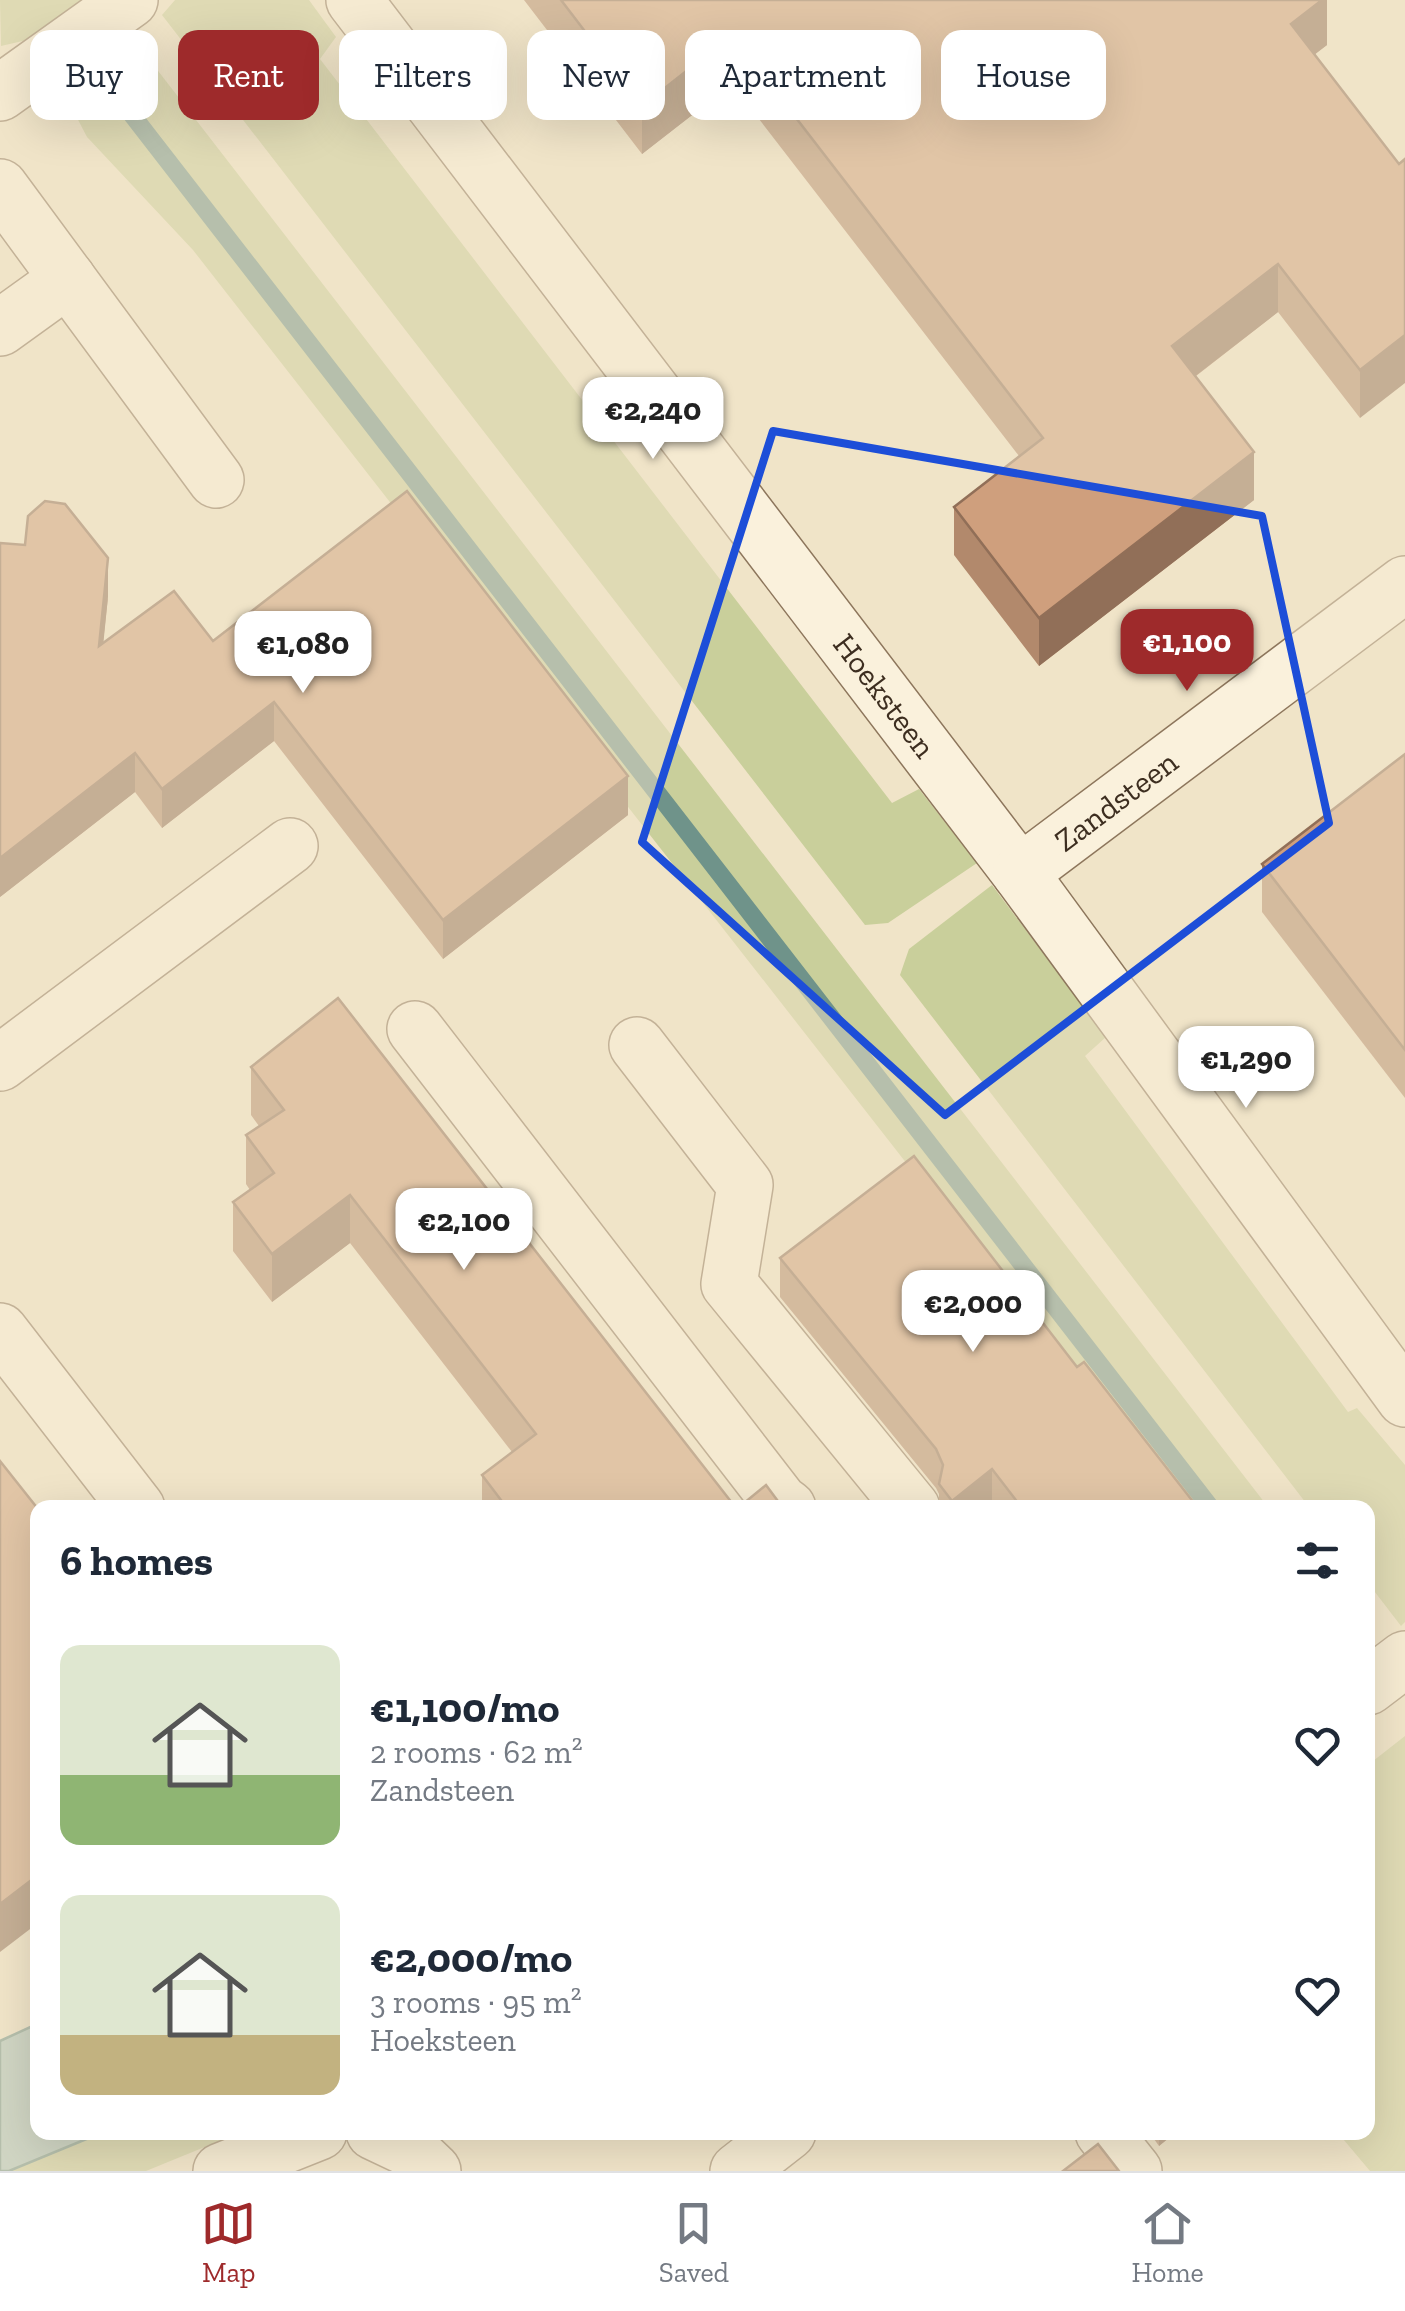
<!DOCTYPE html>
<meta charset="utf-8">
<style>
:root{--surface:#fff;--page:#f2f2f3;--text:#1f2937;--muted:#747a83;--line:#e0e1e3;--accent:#9e2a2b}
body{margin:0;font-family:"Zilla Slab",serif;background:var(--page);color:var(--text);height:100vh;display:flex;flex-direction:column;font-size:38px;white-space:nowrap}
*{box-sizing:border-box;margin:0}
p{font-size:32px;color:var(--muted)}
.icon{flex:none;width:55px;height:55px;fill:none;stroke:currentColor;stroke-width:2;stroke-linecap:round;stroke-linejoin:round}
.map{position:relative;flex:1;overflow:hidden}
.details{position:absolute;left:30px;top:1500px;width:1345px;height:640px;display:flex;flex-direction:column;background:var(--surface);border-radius:20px;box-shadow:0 10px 40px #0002}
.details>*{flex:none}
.banner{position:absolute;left:30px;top:30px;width:1345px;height:90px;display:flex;gap:20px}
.price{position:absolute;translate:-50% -85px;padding:0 22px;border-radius:20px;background:#fff;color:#222;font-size:32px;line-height:65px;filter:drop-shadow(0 2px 5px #0008)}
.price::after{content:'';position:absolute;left:50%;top:60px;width:30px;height:22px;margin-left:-15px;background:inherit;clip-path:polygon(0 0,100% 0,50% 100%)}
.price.on{background:var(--accent);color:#fff}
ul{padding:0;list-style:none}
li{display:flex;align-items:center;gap:30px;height:250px;padding:0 30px}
li span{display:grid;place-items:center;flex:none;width:280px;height:200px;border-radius:20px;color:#555}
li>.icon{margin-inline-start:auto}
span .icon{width:120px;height:120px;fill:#fffc;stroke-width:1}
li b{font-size:42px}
h2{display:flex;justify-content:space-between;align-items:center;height:120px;padding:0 30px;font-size:42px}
.pill{padding:0 35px;border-radius:20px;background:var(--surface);box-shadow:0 10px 40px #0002;font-size:35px;line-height:90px}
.pill.on{background:var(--accent);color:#fff}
.tab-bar{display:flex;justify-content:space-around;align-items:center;height:140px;border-top:2px solid var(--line);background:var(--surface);font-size:28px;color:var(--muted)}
.tab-bar a{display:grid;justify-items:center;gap:5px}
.tab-bar .on{color:var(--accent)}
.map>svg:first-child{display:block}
.green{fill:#c9cf9b}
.water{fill:#a9c4bc;stroke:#6f938a;stroke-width:2.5}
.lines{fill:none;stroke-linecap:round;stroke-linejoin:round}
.stream{stroke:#6f938a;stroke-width:18}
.minor-casing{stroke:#8d765c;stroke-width:58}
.minor{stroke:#faf1dc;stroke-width:55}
.wall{fill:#b2896c}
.shaded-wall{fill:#916f58}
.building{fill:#cf9f7d;stroke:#916f58;stroke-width:2.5}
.marked{fill:none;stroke:#1d4ed8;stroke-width:8;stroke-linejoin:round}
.labels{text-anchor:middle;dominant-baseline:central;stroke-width:9;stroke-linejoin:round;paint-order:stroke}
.street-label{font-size:32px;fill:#3d2e20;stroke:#f7eed8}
</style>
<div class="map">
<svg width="1405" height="2171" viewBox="0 0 1405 2171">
<rect width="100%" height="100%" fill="#f0e4c8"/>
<!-- green -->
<g class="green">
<path d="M 0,0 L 89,0 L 40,37 L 1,46 Z"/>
<path d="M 175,0 L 309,0 L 336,37 L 320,59 L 892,803 L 919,789 L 977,863 L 888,923 L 865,925 L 162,15 Z"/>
<path d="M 128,32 L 1268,1507 L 1175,1507 L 193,250 L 87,137 L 75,114 L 82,82 L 93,61 Z"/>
<path d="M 992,885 L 1106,1037 L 1085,1056 L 1348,1412 L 1357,1408 L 1405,1465 L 1405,1622 L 1401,1626 L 1368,1583 L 1368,1508 L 1309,1507 L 900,975 L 909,949 Z"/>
<path d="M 1405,1736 L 1405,2171 L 1370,2171 L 1338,2133 L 1368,2132 L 1368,1765 Z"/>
<path d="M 101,2133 L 239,2133 L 146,2171 L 9,2171 Z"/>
</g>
<!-- water -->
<path class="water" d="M 37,2024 L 38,2132 L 101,2133 L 9,2171 L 0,2171 L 0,2041 Z"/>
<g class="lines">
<!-- stream -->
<path class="stream" d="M 126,107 L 1211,1508"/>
<!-- minor casing -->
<g class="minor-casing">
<g id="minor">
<path id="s1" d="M 354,0 L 1020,873 L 1405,1399"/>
<path d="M 0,93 L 130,0"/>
<path d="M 0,187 L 216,480"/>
<path d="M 0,328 L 68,279"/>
<path id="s2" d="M 1020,873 L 1405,584"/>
<path d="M 415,1029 L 780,1502 L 788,1508"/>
<path d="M 637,1045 L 745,1185 L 729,1284 L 912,1508"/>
<path d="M 0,1063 L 290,846"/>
<path d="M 0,1331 L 137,1508"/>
<path d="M 1368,1687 L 1405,1659"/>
<path d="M 374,2132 L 410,2149 L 433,2171"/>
<path d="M 1103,2132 L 1134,2171"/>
<path d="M 221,2171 L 319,2132"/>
<path d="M 738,2171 L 788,2132"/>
</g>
</g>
<!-- minor -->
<use href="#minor" class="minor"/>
</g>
<!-- wall -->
<g class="wall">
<path d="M 524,0 L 1327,0 L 1327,45 L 1314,54 L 1399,164 L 1360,418 L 1278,312 L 1196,376 L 1254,500 L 1039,666 L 954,555 L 954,507 L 1019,456 L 732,84 L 642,154 Z"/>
<path d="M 108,597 L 103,643 L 213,641 L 628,815 L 443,959 L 274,741 L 162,828 L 135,792 L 0,897 Z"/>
<path d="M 1405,754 L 1405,1098 L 1262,912 L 1262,864 Z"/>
<path d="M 251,1067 L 736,1508 L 482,1508 L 482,1475 L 512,1452 L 350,1243 L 272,1302 L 233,1251 L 233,1202 L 250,1190 L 246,1184 L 246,1135 L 259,1126 L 251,1115 Z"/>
<path d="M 780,1258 L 1077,1367 L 1198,1508 L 939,1508 L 939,1494 L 936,1488 L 780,1297 Z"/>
<path d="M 1149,2132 L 1176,2132 L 1159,2146 Z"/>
</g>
<!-- shaded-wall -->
<g class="shaded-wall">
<path d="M 1322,0 L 1327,0 L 1327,45 L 1291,73 L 1291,24 Z"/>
<path d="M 732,35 L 732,84 L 642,154 L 642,106 Z"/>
<path d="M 1278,264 L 1278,312 L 1172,394 L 1172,346 Z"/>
<path d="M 1405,335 L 1405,383 L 1360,418 L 1360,370 Z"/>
<path d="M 1254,452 L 1254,500 L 1039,666 L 1039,618 Z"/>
<path d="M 108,558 L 108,597 L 99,686 L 99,646 Z"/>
<path d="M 274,702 L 274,741 L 162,828 L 162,789 Z"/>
<path d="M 135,753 L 135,792 L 0,897 L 0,858 Z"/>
<path d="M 628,776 L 628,815 L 443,959 L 443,920 Z"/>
<path d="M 350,1195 L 350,1243 L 272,1302 L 272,1254 Z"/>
<path d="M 992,1469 L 992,1508 L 952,1508 L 952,1501 Z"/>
<path d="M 38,1875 L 38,1923 L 0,1952 L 0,1904 Z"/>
<path d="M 1159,2132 L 1176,2132 L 1159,2146 Z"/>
</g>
<!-- building -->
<g class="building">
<path d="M 561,0 L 1322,0 L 1291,24 L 1399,164 L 1405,159 L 1405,335 L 1360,370 L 1278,264 L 1172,346 L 1254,452 L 1039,618 L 954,507 L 1043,438 L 732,35 L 642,106 Z"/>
<path d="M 407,491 L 628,776 L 443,920 L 274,702 L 162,789 L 135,753 L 0,858 L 0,543 L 25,545 L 28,516 L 45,501 L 65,504 L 108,558 L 99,646 L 174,591 L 213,641 Z"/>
<path d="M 1405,754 L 1405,1050 L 1262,864 Z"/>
<path d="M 338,998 L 736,1508 L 507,1508 L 482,1475 L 536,1434 L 350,1195 L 272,1254 L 233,1202 L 274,1173 L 246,1135 L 284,1110 L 251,1067 Z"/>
<path d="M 914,1156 L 1077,1367 L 1084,1362 L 1198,1508 L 1022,1508 L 992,1469 L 952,1501 L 939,1484 L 943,1465 L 936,1449 L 780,1258 Z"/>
<path d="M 0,1461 L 38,1509 L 38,1875 L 0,1904 Z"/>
<path d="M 766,1485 L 783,1508 L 738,1508 Z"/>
<path d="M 1098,2144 L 1119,2171 L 1063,2171 Z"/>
</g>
<!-- marked area -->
<path d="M0 0H1405V2171H0ZM 773,431 L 1262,516 L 1329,823 L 945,1115 L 642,842 Z" fill="#f0e4c8" fill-opacity=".55" fill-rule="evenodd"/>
<path class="marked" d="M 773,431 L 1262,516 L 1329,823 L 945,1115 L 642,842 Z"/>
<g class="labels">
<!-- street labels -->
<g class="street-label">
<text stroke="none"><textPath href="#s1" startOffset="875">Hoeksteen</textPath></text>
<text stroke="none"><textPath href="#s2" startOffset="120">Zandsteen</textPath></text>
</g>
</g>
</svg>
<b class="price" style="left:653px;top:462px">€2,240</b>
<b class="price on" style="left:1187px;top:694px">€1,100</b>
<b class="price" style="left:303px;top:696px">€1,080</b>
<b class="price" style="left:1246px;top:1111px">€1,290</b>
<b class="price" style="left:464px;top:1273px">€2,100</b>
<b class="price" style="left:973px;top:1355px">€2,000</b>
<div class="banner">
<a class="pill">Buy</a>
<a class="pill on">Rent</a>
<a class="pill">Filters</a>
<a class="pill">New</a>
<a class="pill">Apartment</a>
<a class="pill">House</a>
</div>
<section class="details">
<h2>6 homes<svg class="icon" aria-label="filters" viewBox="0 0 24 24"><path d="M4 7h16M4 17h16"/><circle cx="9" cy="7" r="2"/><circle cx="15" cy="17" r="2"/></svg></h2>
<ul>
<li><span style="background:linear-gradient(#dfe7d0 65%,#8fb573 0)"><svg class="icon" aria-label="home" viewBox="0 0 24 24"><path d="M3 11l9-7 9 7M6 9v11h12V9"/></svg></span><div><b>€1,100/mo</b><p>2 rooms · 62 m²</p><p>Zandsteen</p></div><svg class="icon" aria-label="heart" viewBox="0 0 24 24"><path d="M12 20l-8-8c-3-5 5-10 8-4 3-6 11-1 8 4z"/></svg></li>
<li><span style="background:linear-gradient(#dfe7d0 70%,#c2b280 0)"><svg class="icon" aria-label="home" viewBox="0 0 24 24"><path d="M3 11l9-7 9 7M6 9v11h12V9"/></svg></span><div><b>€2,000/mo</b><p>3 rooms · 95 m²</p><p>Hoeksteen</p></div><svg class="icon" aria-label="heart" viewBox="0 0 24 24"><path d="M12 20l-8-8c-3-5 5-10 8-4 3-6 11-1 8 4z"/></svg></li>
</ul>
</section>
</div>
<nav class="tab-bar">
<a class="on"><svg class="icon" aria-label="map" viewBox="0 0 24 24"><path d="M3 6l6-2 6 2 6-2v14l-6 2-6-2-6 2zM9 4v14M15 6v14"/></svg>Map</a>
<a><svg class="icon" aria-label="saved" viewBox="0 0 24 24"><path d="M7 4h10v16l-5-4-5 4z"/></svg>Saved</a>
<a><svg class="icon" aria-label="home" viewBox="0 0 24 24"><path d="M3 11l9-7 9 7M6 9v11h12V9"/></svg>Home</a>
</nav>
